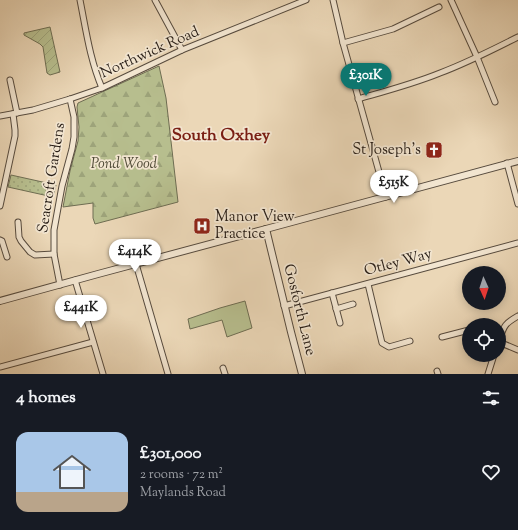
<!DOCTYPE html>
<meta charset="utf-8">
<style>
:root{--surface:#171b24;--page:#242831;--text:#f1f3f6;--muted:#9ea1a6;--line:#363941;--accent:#0f766e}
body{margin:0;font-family:"Sorts Mill Goudy",serif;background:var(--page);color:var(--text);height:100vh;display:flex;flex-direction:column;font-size:15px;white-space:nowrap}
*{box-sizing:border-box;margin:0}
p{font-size:13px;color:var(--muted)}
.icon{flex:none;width:22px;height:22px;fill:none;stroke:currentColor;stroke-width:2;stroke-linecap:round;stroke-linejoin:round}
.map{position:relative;height:374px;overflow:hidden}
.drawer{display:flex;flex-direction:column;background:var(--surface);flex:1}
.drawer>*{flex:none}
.needle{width:26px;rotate:177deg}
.tools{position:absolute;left:462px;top:266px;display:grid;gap:8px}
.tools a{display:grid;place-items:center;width:44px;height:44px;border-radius:50%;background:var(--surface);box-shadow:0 2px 10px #0003;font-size:20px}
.price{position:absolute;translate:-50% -34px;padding:0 9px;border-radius:14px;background:#fff;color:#222;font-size:13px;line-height:26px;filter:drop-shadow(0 1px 2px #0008)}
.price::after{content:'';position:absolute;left:50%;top:24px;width:12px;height:9px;margin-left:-6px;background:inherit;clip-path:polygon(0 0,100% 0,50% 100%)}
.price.selected{background:var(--accent);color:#fff}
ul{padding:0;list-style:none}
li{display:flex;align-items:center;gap:12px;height:100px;padding:0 16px}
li+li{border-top:1px solid var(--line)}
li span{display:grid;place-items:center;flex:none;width:112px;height:80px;border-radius:12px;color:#555}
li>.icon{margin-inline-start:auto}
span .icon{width:48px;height:48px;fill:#fffc;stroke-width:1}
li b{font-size:17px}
h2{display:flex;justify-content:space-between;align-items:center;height:48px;padding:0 16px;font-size:17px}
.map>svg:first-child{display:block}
.grass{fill:url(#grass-dots);stroke:#6e6d52}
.forest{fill:url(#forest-firs);stroke:#6e6d52}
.park{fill:#b7be8e;stroke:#6e6d52}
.garden{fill:url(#garden-furrows);stroke:#6e6d52}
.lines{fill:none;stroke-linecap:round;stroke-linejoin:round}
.minor-casing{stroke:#574b3e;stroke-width:7}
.tertiary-casing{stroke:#574b3e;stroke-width:8}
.minor{stroke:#f2e5d0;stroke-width:5}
.tertiary{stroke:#f2e5d0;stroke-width:6}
.labels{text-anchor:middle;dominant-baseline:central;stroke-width:3.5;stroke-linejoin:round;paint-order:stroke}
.street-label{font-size:15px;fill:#261c15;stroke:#f2e5d0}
.poi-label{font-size:15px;fill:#261c15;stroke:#f2e5d0;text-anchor:end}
.park-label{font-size:15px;font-style:italic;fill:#524d39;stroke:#f2e5d0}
.quarter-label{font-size:17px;font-weight:bold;fill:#7a1f14;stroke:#f2e5d0}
</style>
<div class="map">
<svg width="518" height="374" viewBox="0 0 518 374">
<defs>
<pattern id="grass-dots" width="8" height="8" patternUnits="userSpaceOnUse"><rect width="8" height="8" fill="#b7be8e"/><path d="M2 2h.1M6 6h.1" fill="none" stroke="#9da37a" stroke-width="1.8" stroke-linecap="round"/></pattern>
<pattern id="forest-firs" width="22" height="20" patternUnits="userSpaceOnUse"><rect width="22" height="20" fill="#b7be8e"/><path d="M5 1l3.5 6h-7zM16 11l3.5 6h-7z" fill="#9da37a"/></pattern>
<pattern id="garden-furrows" width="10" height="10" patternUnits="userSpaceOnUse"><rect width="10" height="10" fill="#b7be8e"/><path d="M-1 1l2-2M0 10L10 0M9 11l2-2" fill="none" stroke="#9da37a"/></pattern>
</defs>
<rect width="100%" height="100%" fill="#ebd7b7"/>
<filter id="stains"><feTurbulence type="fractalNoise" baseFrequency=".005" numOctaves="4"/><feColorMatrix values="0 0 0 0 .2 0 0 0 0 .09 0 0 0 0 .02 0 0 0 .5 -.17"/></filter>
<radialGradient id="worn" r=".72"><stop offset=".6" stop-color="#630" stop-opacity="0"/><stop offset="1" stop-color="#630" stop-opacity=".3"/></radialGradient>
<!-- grass -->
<path class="grass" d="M 11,175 L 56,185 L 53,197 L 8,187 Z"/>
<!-- forest -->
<path class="forest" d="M 159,66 L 166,98 L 178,202 L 95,224 L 93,218 L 93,203 L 63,207 L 70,171 L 78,141 L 79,127 L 77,107 L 78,103 Z"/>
<!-- park -->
<path class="park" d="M 245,301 L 252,328 L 227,337 L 222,320 L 190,329 L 188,319 L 220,308 Z"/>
<!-- garden -->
<path class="garden" d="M 50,27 L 60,72 L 50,75 L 47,73 L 43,47 L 40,44 L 24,35 L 24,33 Z"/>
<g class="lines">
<!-- minor casing -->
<g class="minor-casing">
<g id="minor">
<path d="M 80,0 C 86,30 90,60 102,88"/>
<path d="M 155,0 L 182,50"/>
<path d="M 333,0 L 343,43 L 386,197"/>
<path d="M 451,0 L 477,57 L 495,102"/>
<path d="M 343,43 L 393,29 L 439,7"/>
<path d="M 10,80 L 17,113"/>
<path d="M 358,99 C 386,91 413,84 440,73 C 467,63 492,50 518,37"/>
<path d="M 0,116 L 33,110 L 70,99 L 102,88 L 182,50 L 306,0"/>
<path d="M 507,163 L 518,204"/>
<path d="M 0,206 L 15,136 L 15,130 L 13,114"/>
<path d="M 18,222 L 19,237 L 21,241 L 30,252 L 35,255 L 54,254"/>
<path d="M 0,240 L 2,241 L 7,257"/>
<path d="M 136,264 L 168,374"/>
<path d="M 75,280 L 103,374"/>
<path d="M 368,284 L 382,343 L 389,347 L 410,341"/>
<path d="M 60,285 L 54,254 L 54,230 L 62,186 L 72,149 L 74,137 L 74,117 L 70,99"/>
<path d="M 332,293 L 340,323"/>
<path d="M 284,306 L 518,243"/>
<path d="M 336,309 L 353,304"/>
<path d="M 442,337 L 469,330"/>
<path d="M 499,341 C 504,326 504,324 518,316"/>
<path d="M 499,342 L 518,350"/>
<path d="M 0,367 L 93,342"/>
<path d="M 223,368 L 225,374"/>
<path d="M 437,371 L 438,374"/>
<path d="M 488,374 L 494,355"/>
</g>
</g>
<!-- tertiary casing -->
<g class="tertiary-casing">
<g id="tertiary">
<path d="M 266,229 L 291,332 L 302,374"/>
<path d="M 0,301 L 98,274 L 266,229 L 518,161"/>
</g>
</g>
<!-- minor -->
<use href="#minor" class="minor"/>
<!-- tertiary -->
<use href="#tertiary" class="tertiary"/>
</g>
<!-- icons -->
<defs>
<g id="church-square" transform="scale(0.9)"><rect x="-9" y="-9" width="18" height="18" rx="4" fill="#8f2418" stroke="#f2e5d0"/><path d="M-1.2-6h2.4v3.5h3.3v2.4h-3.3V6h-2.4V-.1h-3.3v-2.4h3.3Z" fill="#fff"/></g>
<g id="hospital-square" transform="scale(0.9)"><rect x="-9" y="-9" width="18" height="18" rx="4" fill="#8f2418" stroke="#f2e5d0"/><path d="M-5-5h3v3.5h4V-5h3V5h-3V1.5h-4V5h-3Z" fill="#fff"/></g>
</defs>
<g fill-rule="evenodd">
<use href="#church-square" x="434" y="150"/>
<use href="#hospital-square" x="202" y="226"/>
</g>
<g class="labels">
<!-- street labels -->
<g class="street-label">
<text transform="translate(150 53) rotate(-24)">Northwick Road</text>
<text transform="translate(52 178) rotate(-81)">Seacroft Gardens</text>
<text transform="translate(398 263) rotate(-15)">Otley Way</text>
<text transform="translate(299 310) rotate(76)">Gosforth Lane</text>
</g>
<!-- poi labels -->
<g class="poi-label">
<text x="421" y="150">St Joseph's</text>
<text x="215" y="217" text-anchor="start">Manor View<tspan x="215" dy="17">Practice</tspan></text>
</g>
<!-- park labels -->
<g class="park-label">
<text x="124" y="164">Pond Wood</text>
</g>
<!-- quarter labels -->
<g class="quarter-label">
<text x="221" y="136">South Oxhey</text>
</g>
</g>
<rect width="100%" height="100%" filter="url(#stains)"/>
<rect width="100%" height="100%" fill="url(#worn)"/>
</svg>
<div class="tools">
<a><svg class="needle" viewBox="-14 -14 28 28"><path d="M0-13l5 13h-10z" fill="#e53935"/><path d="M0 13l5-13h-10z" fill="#9ea1a6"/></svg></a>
<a><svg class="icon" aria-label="locate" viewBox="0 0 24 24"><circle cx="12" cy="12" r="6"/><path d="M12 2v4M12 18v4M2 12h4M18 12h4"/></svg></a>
</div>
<b class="price selected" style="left:366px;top:97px">£301K</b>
<b class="price" style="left:394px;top:204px">£515K</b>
<b class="price" style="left:135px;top:273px">£414K</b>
<b class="price" style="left:81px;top:329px">£441K</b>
</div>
<section class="drawer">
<h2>4 homes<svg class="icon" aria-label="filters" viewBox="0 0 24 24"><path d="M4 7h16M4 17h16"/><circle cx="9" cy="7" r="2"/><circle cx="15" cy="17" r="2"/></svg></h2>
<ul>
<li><span style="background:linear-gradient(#a9c7e8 75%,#b9a48a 0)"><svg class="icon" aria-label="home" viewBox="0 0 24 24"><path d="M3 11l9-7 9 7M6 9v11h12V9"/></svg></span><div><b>£301,000</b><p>2 rooms · 72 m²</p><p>Maylands Road</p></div><svg class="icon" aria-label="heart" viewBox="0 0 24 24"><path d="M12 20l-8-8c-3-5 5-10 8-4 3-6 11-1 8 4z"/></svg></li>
</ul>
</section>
